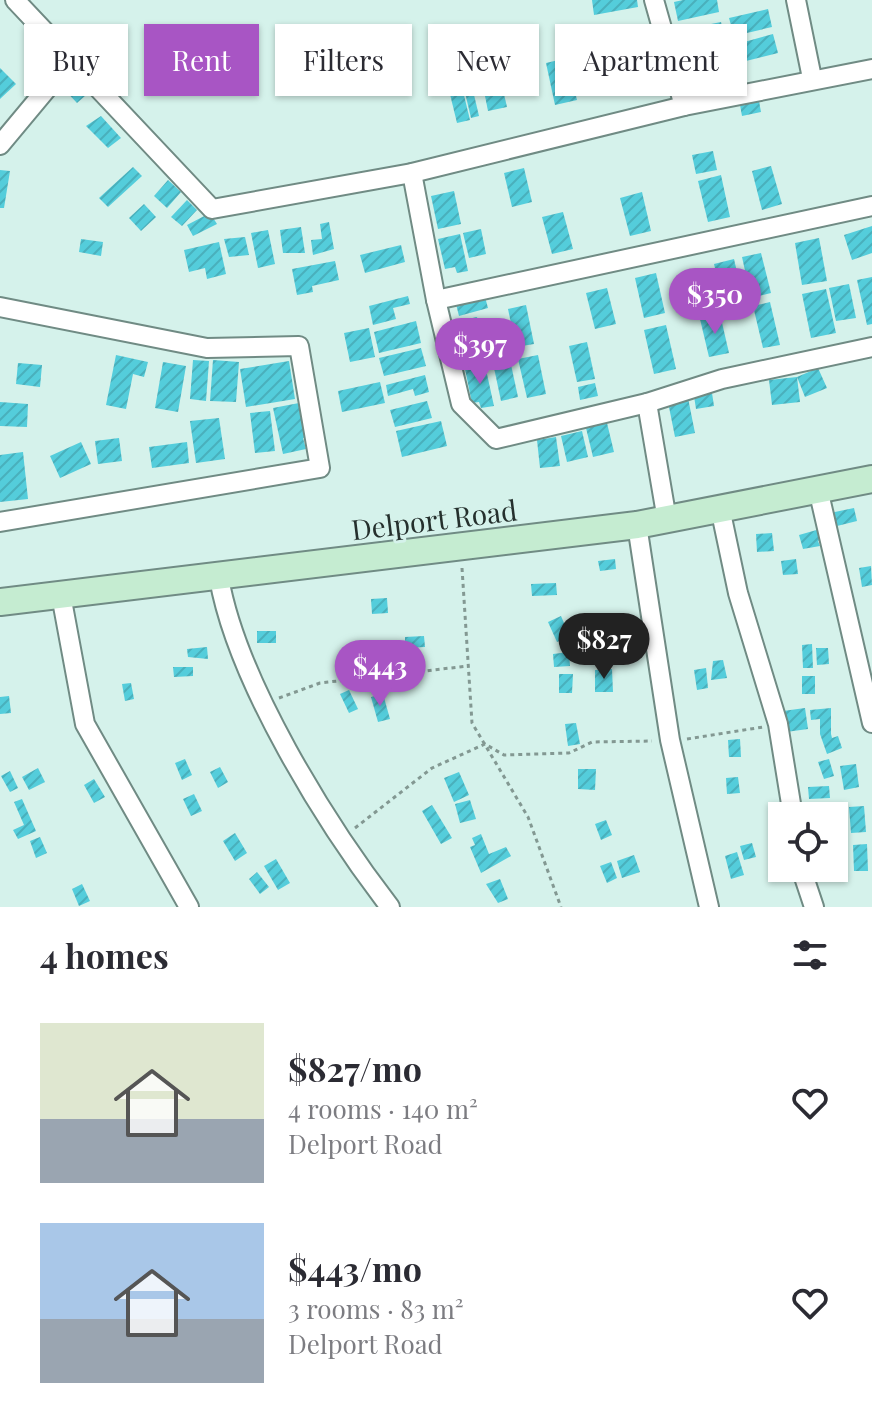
<!DOCTYPE html>
<meta charset="utf-8">
<style>
:root{--surface:#fff;--page:#f2f2f3;--text:#2b2b33;--muted:#7c7c81;--accent:#a855c4}
body{margin:0;font-family:"Playfair Display",serif;background:var(--page);color:var(--text);height:100vh;display:flex;flex-direction:column;font-size:30px;white-space:nowrap}
*{box-sizing:border-box;margin:0}
p{font-size:26px;color:var(--muted)}
.icon{flex:none;width:44px;height:44px;fill:none;stroke:currentColor;stroke-width:2;stroke-linecap:round;stroke-linejoin:round}
.map{position:relative;height:907px;overflow:hidden}
.drawer{display:flex;flex-direction:column;background:var(--surface);flex:1}
.drawer>*{flex:none}
.guide{position:absolute;left:24px;top:24px;width:824px;height:72px;display:flex;gap:16px}
.tools{position:absolute;left:768px;top:802px;display:grid;gap:16px}
.tools a{display:grid;place-items:center;width:80px;height:80px;border-radius:0px;background:var(--surface);box-shadow:0 2px 6px #0004;font-size:40px}
.price{position:absolute;translate:-50% -68px;padding:0 18px;border-radius:28px;background:var(--accent);color:#fff;font-size:26px;line-height:52px;filter:drop-shadow(0 2px 4px #0008)}
.price::after{content:'';position:absolute;left:50%;top:48px;width:24px;height:18px;margin-left:-12px;background:inherit;clip-path:polygon(0 0,100% 0,50% 100%)}
.price.current{background:#222;color:#fff}
ul{padding:0;list-style:none}
li{display:flex;align-items:center;gap:24px;height:200px;padding:0 40px}
li span{display:grid;place-items:center;flex:none;width:224px;height:160px;border-radius:0px;color:#555}
li>.icon{margin-inline-start:auto}
span .icon{width:96px;height:96px;fill:#fffc;stroke-width:1}
li b{font-size:34px}
h2{display:flex;justify-content:space-between;align-items:center;height:96px;padding:0 40px;font-size:34px}
.chip{padding:0 28px;border-radius:0px;background:var(--surface);box-shadow:0 2px 6px #0004;font-size:28px;line-height:72px}
.chip.current{background:var(--accent);color:#fff}
.map>svg:first-child{display:block}
.building{fill:url(#building-hatch)}
.lines{fill:none;stroke-linecap:round;stroke-linejoin:round}
.street-casing{stroke:#708b84;stroke-width:22}
.secondary-casing{stroke:#708b84;stroke-width:30}
.path{stroke:#839892;stroke-width:3;stroke-dasharray:4 4;stroke-linecap:butt}
.street{stroke:#fff;stroke-width:18}
.secondary{stroke:#c5ecd1;stroke-width:26}
.labels{text-anchor:middle;dominant-baseline:central;stroke-width:6;stroke-linejoin:round;paint-order:stroke}
.street-label{font-size:28px;fill:#25302d;stroke:#d5f2eb}
</style>
<div class="map">
<svg width="872" height="907" viewBox="0 0 872 907">
<defs>
<pattern id="building-hatch" width="6" height="6" patternUnits="userSpaceOnUse" patternTransform="scale(2)"><rect width="6" height="6" fill="#54cddb"/><path d="M-1 1l2-2M0 6l6-6M5 7l2-2" fill="none" stroke="#49b0bc"/></pattern>
</defs>
<rect width="100%" height="100%" fill="#d5f2eb"/>
<!-- building -->
<g class="building">
<path d="M 592,0 L 637,0 L 638,7 L 594,15 Z"/>
<path d="M 683,0 L 717,0 L 719,12 L 678,21 L 674,2 Z"/>
<path d="M 768,9 L 772,27 L 734,36 L 729,18 Z"/>
<path d="M 721,22 L 725,40 L 685,49 L 681,30 Z"/>
<path d="M 773,34 L 778,53 L 742,62 L 737,44 Z"/>
<path d="M 722,47 L 728,69 L 695,77 L 689,55 Z"/>
<path d="M 567,58 L 577,100 L 555,105 L 546,63 Z"/>
<path d="M 596,64 L 602,90 L 582,95 L 575,69 Z"/>
<path d="M 0,68 L 16,84 L 0,99 Z"/>
<path d="M 71,77 L 86,95 L 77,103 L 61,86 Z"/>
<path d="M 500,77 L 507,107 L 488,111 L 482,81 Z"/>
<path d="M 471,82 L 479,116 L 471,118 L 463,84 Z"/>
<path d="M 461,83 L 470,120 L 457,123 L 448,86 Z"/>
<path d="M 759,101 L 761,112 L 742,116 L 740,105 Z"/>
<path d="M 101,116 L 121,138 L 108,148 L 86,126 Z"/>
<path d="M 713,151 L 717,170 L 696,174 L 692,155 Z"/>
<path d="M 771,166 L 782,204 L 762,210 L 752,171 Z"/>
<path d="M 133,167 L 142,176 L 108,207 L 99,198 Z"/>
<path d="M 524,168 L 532,202 L 512,207 L 504,173 Z"/>
<path d="M 0,170 L 10,171 L 4,208 L 0,208 Z"/>
<path d="M 721,175 L 730,217 L 708,222 L 698,181 Z"/>
<path d="M 168,180 L 181,192 L 167,208 L 154,196 Z"/>
<path d="M 454,191 L 461,224 L 438,229 L 431,196 Z"/>
<path d="M 642,192 L 651,231 L 630,236 L 620,198 Z"/>
<path d="M 187,200 L 197,210 L 182,226 L 171,217 Z"/>
<path d="M 144,204 L 156,217 L 141,231 L 129,218 Z"/>
<path d="M 563,212 L 573,249 L 552,254 L 542,217 Z"/>
<path d="M 210,213 L 217,224 L 193,236 L 187,225 Z"/>
<path d="M 329,222 L 334,249 L 313,255 L 311,240 L 322,239 L 320,224 Z"/>
<path d="M 872,226 L 872,253 L 852,260 L 844,235 Z"/>
<path d="M 301,227 L 305,253 L 283,253 L 280,230 Z"/>
<path d="M 481,229 L 486,254 L 469,258 L 463,233 Z"/>
<path d="M 268,230 L 275,264 L 258,268 L 251,233 Z"/>
<path d="M 460,234 L 468,271 L 457,273 L 455,267 L 445,269 L 438,239 Z"/>
<path d="M 245,237 L 249,255 L 229,257 L 224,239 Z"/>
<path d="M 819,238 L 827,281 L 802,285 L 795,243 Z"/>
<path d="M 81,239 L 103,242 L 101,256 L 79,252 Z"/>
<path d="M 219,242 L 226,274 L 207,279 L 205,268 L 189,272 L 184,250 Z"/>
<path d="M 401,245 L 405,262 L 365,273 L 360,255 Z"/>
<path d="M 761,253 L 771,293 L 751,298 L 742,257 Z"/>
<path d="M 734,259 L 743,298 L 723,302 L 714,264 Z"/>
<path d="M 335,261 L 339,280 L 312,286 L 313,292 L 297,295 L 292,269 Z"/>
<path d="M 656,273 L 665,313 L 644,318 L 635,278 Z"/>
<path d="M 872,277 L 872,324 L 867,325 L 857,280 Z"/>
<path d="M 849,284 L 856,318 L 836,321 L 829,288 Z"/>
<path d="M 607,288 L 616,324 L 595,329 L 586,293 Z"/>
<path d="M 826,289 L 836,333 L 811,338 L 802,294 Z"/>
<path d="M 408,296 L 410,304 L 393,308 L 396,319 L 373,325 L 369,306 Z"/>
<path d="M 485,297 L 488,308 L 459,316 L 456,304 Z"/>
<path d="M 770,302 L 780,345 L 763,348 L 753,306 Z"/>
<path d="M 526,305 L 534,344 L 516,347 L 508,309 Z"/>
<path d="M 720,314 L 729,353 L 709,357 L 700,319 Z"/>
<path d="M 477,317 L 485,355 L 466,358 L 465,350 L 460,352 L 454,322 Z"/>
<path d="M 416,321 L 421,343 L 379,353 L 374,332 Z"/>
<path d="M 666,325 L 676,369 L 654,374 L 644,330 Z"/>
<path d="M 369,328 L 375,357 L 350,362 L 344,333 Z"/>
<path d="M 587,342 L 595,379 L 577,382 L 569,346 Z"/>
<path d="M 421,348 L 426,366 L 384,376 L 379,358 Z"/>
<path d="M 116,355 L 148,362 L 144,377 L 133,374 L 126,409 L 106,405 Z"/>
<path d="M 538,355 L 546,394 L 527,398 L 518,359 Z"/>
<path d="M 193,360 L 209,361 L 206,401 L 190,399 Z"/>
<path d="M 213,360 L 239,362 L 236,402 L 210,401 Z"/>
<path d="M 510,360 L 518,397 L 501,401 L 493,363 Z"/>
<path d="M 289,361 L 295,399 L 246,407 L 240,369 Z"/>
<path d="M 163,362 L 186,366 L 178,412 L 155,408 Z"/>
<path d="M 18,363 L 42,365 L 40,387 L 16,384 Z"/>
<path d="M 485,365 L 494,406 L 481,408 L 479,402 L 472,403 L 465,369 Z"/>
<path d="M 818,368 L 827,388 L 805,397 L 797,377 L 800,402 L 772,405 L 769,380 L 797,377 Z"/>
<path d="M 425,375 L 429,392 L 415,396 L 413,389 L 388,396 L 386,385 Z"/>
<path d="M 380,382 L 385,403 L 342,412 L 338,391 Z"/>
<path d="M 595,383 L 598,396 L 580,400 L 578,387 Z"/>
<path d="M 712,393 L 714,406 L 696,409 L 694,396 Z"/>
<path d="M 688,398 L 695,433 L 675,437 L 668,402 Z"/>
<path d="M 427,401 L 432,418 L 395,427 L 390,410 Z"/>
<path d="M 0,402 L 28,404 L 27,427 L 0,426 Z"/>
<path d="M 299,403 L 310,437 L 303,438 L 306,449 L 283,454 L 273,408 Z"/>
<path d="M 270,411 L 275,451 L 255,453 L 250,413 Z"/>
<path d="M 219,418 L 225,459 L 196,463 L 190,421 Z"/>
<path d="M 441,421 L 447,446 L 402,457 L 396,431 Z"/>
<path d="M 607,423 L 614,452 L 593,457 L 586,428 Z"/>
<path d="M 582,431 L 588,457 L 567,462 L 561,436 Z"/>
<path d="M 556,437 L 560,466 L 540,468 L 537,440 Z"/>
<path d="M 119,438 L 122,461 L 98,464 L 95,441 Z"/>
<path d="M 81,442 L 91,464 L 60,478 L 50,456 Z"/>
<path d="M 187,442 L 189,463 L 152,468 L 149,447 Z"/>
<path d="M 23,452 L 28,499 L 0,502 L 0,455 Z"/>
<path d="M 854,508 L 857,521 L 833,527 L 830,513 Z"/>
<path d="M 820,529 L 823,539 L 818,541 L 820,546 L 803,549 L 799,535 Z"/>
<path d="M 772,533 L 774,551 L 757,552 L 756,534 Z"/>
<path d="M 615,559 L 616,569 L 600,571 L 598,561 Z"/>
<path d="M 796,559 L 798,574 L 783,575 L 781,561 Z"/>
<path d="M 871,566 L 872,585 L 862,587 L 859,568 Z"/>
<path d="M 556,583 L 557,595 L 532,596 L 531,584 Z"/>
<path d="M 387,598 L 388,613 L 372,614 L 371,599 Z"/>
<path d="M 561,616 L 570,637 L 557,642 L 548,622 Z"/>
<path d="M 615,618 L 616,628 L 598,630 L 597,620 Z"/>
<rect x="257" y="631" width="19" height="12"/>
<path d="M 424,636 L 425,647 L 405,648 L 405,637 Z"/>
<path d="M 812,644 L 813,668 L 803,668 L 802,645 Z"/>
<path d="M 207,647 L 208,659 L 188,657 L 187,649 Z"/>
<path d="M 816,648 L 828,648 L 829,664 L 817,665 Z"/>
<path d="M 569,652 L 570,666 L 554,667 L 553,654 Z"/>
<path d="M 723,660 L 727,678 L 711,680 L 713,661 Z"/>
<path d="M 173,667 L 193,667 L 193,676 L 174,677 Z"/>
<path d="M 706,668 L 708,688 L 697,690 L 694,670 Z"/>
<path d="M 612,669 L 613,692 L 595,692 L 595,670 Z"/>
<path d="M 559,674 L 573,674 L 572,693 L 559,693 Z"/>
<rect x="802" y="676" width="13" height="18"/>
<path d="M 131,683 L 134,699 L 125,701 L 122,684 Z"/>
<path d="M 349,690 L 358,709 L 349,713 L 340,694 Z"/>
<path d="M 383,694 L 390,719 L 378,722 L 371,697 Z"/>
<path d="M 9,696 L 11,713 L 0,714 L 0,697 Z"/>
<path d="M 805,708 L 808,729 L 786,732 L 783,711 Z"/>
<path d="M 831,708 L 831,734 L 832,738 L 838,736 L 842,748 L 827,754 L 820,734 L 820,719 L 811,720 L 810,710 Z"/>
<path d="M 576,723 L 580,744 L 568,746 L 565,724 Z"/>
<path d="M 740,739 L 741,757 L 729,757 L 728,740 Z"/>
<path d="M 185,759 L 192,775 L 182,780 L 175,763 Z"/>
<path d="M 829,759 L 834,776 L 824,779 L 818,762 Z"/>
<path d="M 856,764 L 859,787 L 844,790 L 840,766 Z"/>
<path d="M 220,767 L 228,782 L 218,788 L 210,772 Z"/>
<path d="M 38,768 L 45,782 L 29,790 L 22,777 Z"/>
<path d="M 578,769 L 596,769 L 595,790 L 578,789 Z"/>
<path d="M 10,771 L 18,788 L 10,792 L 1,776 Z"/>
<path d="M 459,772 L 469,795 L 454,802 L 444,778 Z"/>
<path d="M 738,777 L 740,793 L 727,794 L 726,778 Z"/>
<path d="M 94,779 L 105,797 L 94,803 L 84,785 Z"/>
<path d="M 829,786 L 830,798 L 809,799 L 808,787 Z"/>
<path d="M 194,794 L 202,811 L 191,816 L 183,799 Z"/>
<path d="M 22,799 L 36,831 L 18,839 L 13,830 L 24,825 L 14,802 Z"/>
<path d="M 470,800 L 476,819 L 460,823 L 455,804 Z"/>
<path d="M 432,805 L 452,838 L 441,844 L 422,811 Z"/>
<path d="M 864,806 L 866,832 L 851,833 L 849,807 Z"/>
<path d="M 838,808 L 842,835 L 834,836 L 834,816 L 826,816 L 825,810 Z"/>
<path d="M 606,820 L 612,835 L 601,840 L 595,824 Z"/>
<path d="M 235,833 L 247,853 L 235,861 L 223,841 Z"/>
<path d="M 481,834 L 489,854 L 506,847 L 511,856 L 481,873 L 470,847 L 475,845 L 472,838 Z"/>
<path d="M 40,837 L 47,853 L 36,858 L 30,841 Z"/>
<path d="M 752,843 L 756,857 L 744,860 L 740,846 Z"/>
<path d="M 867,844 L 868,871 L 854,871 L 853,845 Z"/>
<path d="M 737,852 L 744,875 L 731,879 L 725,856 Z"/>
<path d="M 634,855 L 640,872 L 622,878 L 617,861 Z"/>
<path d="M 276,859 L 290,883 L 278,890 L 264,866 Z"/>
<path d="M 611,862 L 617,878 L 607,883 L 600,866 Z"/>
<path d="M 257,872 L 269,887 L 260,894 L 249,879 Z"/>
<path d="M 500,879 L 508,899 L 498,903 L 486,884 Z"/>
<path d="M 82,884 L 90,901 L 79,906 L 72,889 Z"/>
</g>
<g class="lines">
<!-- street casing -->
<g class="street-casing">
<g id="street">
<path d="M 15,0 L 212,209 L 412,173 L 684,106 L 872,69"/>
<path d="M 654,0 L 684,106"/>
<path d="M 796,0 L 812,78"/>
<path d="M 0,145 L 70,61"/>
<path d="M 412,173 L 436,300 L 461,404 L 496,439 L 647,403 L 722,379 L 872,347"/>
<path d="M 436,300 L 872,206"/>
<path d="M 0,307 L 207,348 L 299,346 L 320,468 L 0,522"/>
<path d="M 647,403 L 667,520"/>
<path d="M 818,489 L 872,723"/>
<path d="M 720,508 L 738,593 L 778,724 L 793,816"/>
<path d="M 637,525 L 670,740 L 709,907"/>
<path d="M 219,578 C 237,681 326,824 390,907"/>
<path d="M 61,595 L 85,724 L 189,907"/>
<path d="M 801,868 L 814,907"/>
</g>
</g>
<!-- secondary casing -->
<g class="secondary-casing">
<path id="secondary" d="M 0,602 L 637,525 L 872,479"/>
</g>
<!-- path -->
<g class="path">
<path d="M 462,568 L 472,723 L 528,817 L 561,907"/>
<path d="M 279,698 L 320,683 L 468,666"/>
<path d="M 687,739 L 763,727"/>
<path d="M 355,828 L 432,768 L 485,744 L 504,755 L 569,753 L 592,742 L 652,741"/>
</g>
<!-- street -->
<use href="#street" class="street"/>
<!-- secondary -->
<use href="#secondary" class="secondary"/>
</g>
<g class="labels">
<!-- street labels -->
<g class="street-label">
<text transform="translate(434 519) rotate(-7)">Delport Road</text>
</g>
</g>
</svg>
<div class="tools">
<a><svg class="icon" aria-label="locate" viewBox="0 0 24 24"><circle cx="12" cy="12" r="6"/><path d="M12 2v4M12 18v4M2 12h4M18 12h4"/></svg></a>
</div>
<b class="price" style="left:715px;top:336px">$350</b>
<b class="price" style="left:480px;top:386px">$397</b>
<b class="price current" style="left:604px;top:681px">$827</b>
<b class="price" style="left:380px;top:708px">$443</b>
<div class="guide">
<a class="chip">Buy</a>
<a class="chip current">Rent</a>
<a class="chip">Filters</a>
<a class="chip">New</a>
<a class="chip">Apartment</a>
</div>
</div>
<section class="drawer">
<h2>4 homes<svg class="icon" aria-label="filters" viewBox="0 0 24 24"><path d="M4 7h16M4 17h16"/><circle cx="9" cy="7" r="2"/><circle cx="15" cy="17" r="2"/></svg></h2>
<ul>
<li><span style="background:linear-gradient(#dfe7d0 60%,#9aa5b1 0)"><svg class="icon" aria-label="home" viewBox="0 0 24 24"><path d="M3 11l9-7 9 7M6 9v11h12V9"/></svg></span><div><b>$827/mo</b><p>4 rooms · 140 m²</p><p>Delport Road</p></div><svg class="icon" aria-label="heart" viewBox="0 0 24 24"><path d="M12 20l-8-8c-3-5 5-10 8-4 3-6 11-1 8 4z"/></svg></li>
<li><span style="background:linear-gradient(#a9c7e8 60%,#9aa5b1 0)"><svg class="icon" aria-label="home" viewBox="0 0 24 24"><path d="M3 11l9-7 9 7M6 9v11h12V9"/></svg></span><div><b>$443/mo</b><p>3 rooms · 83 m²</p><p>Delport Road</p></div><svg class="icon" aria-label="heart" viewBox="0 0 24 24"><path d="M12 20l-8-8c-3-5 5-10 8-4 3-6 11-1 8 4z"/></svg></li>
</ul>
</section>
